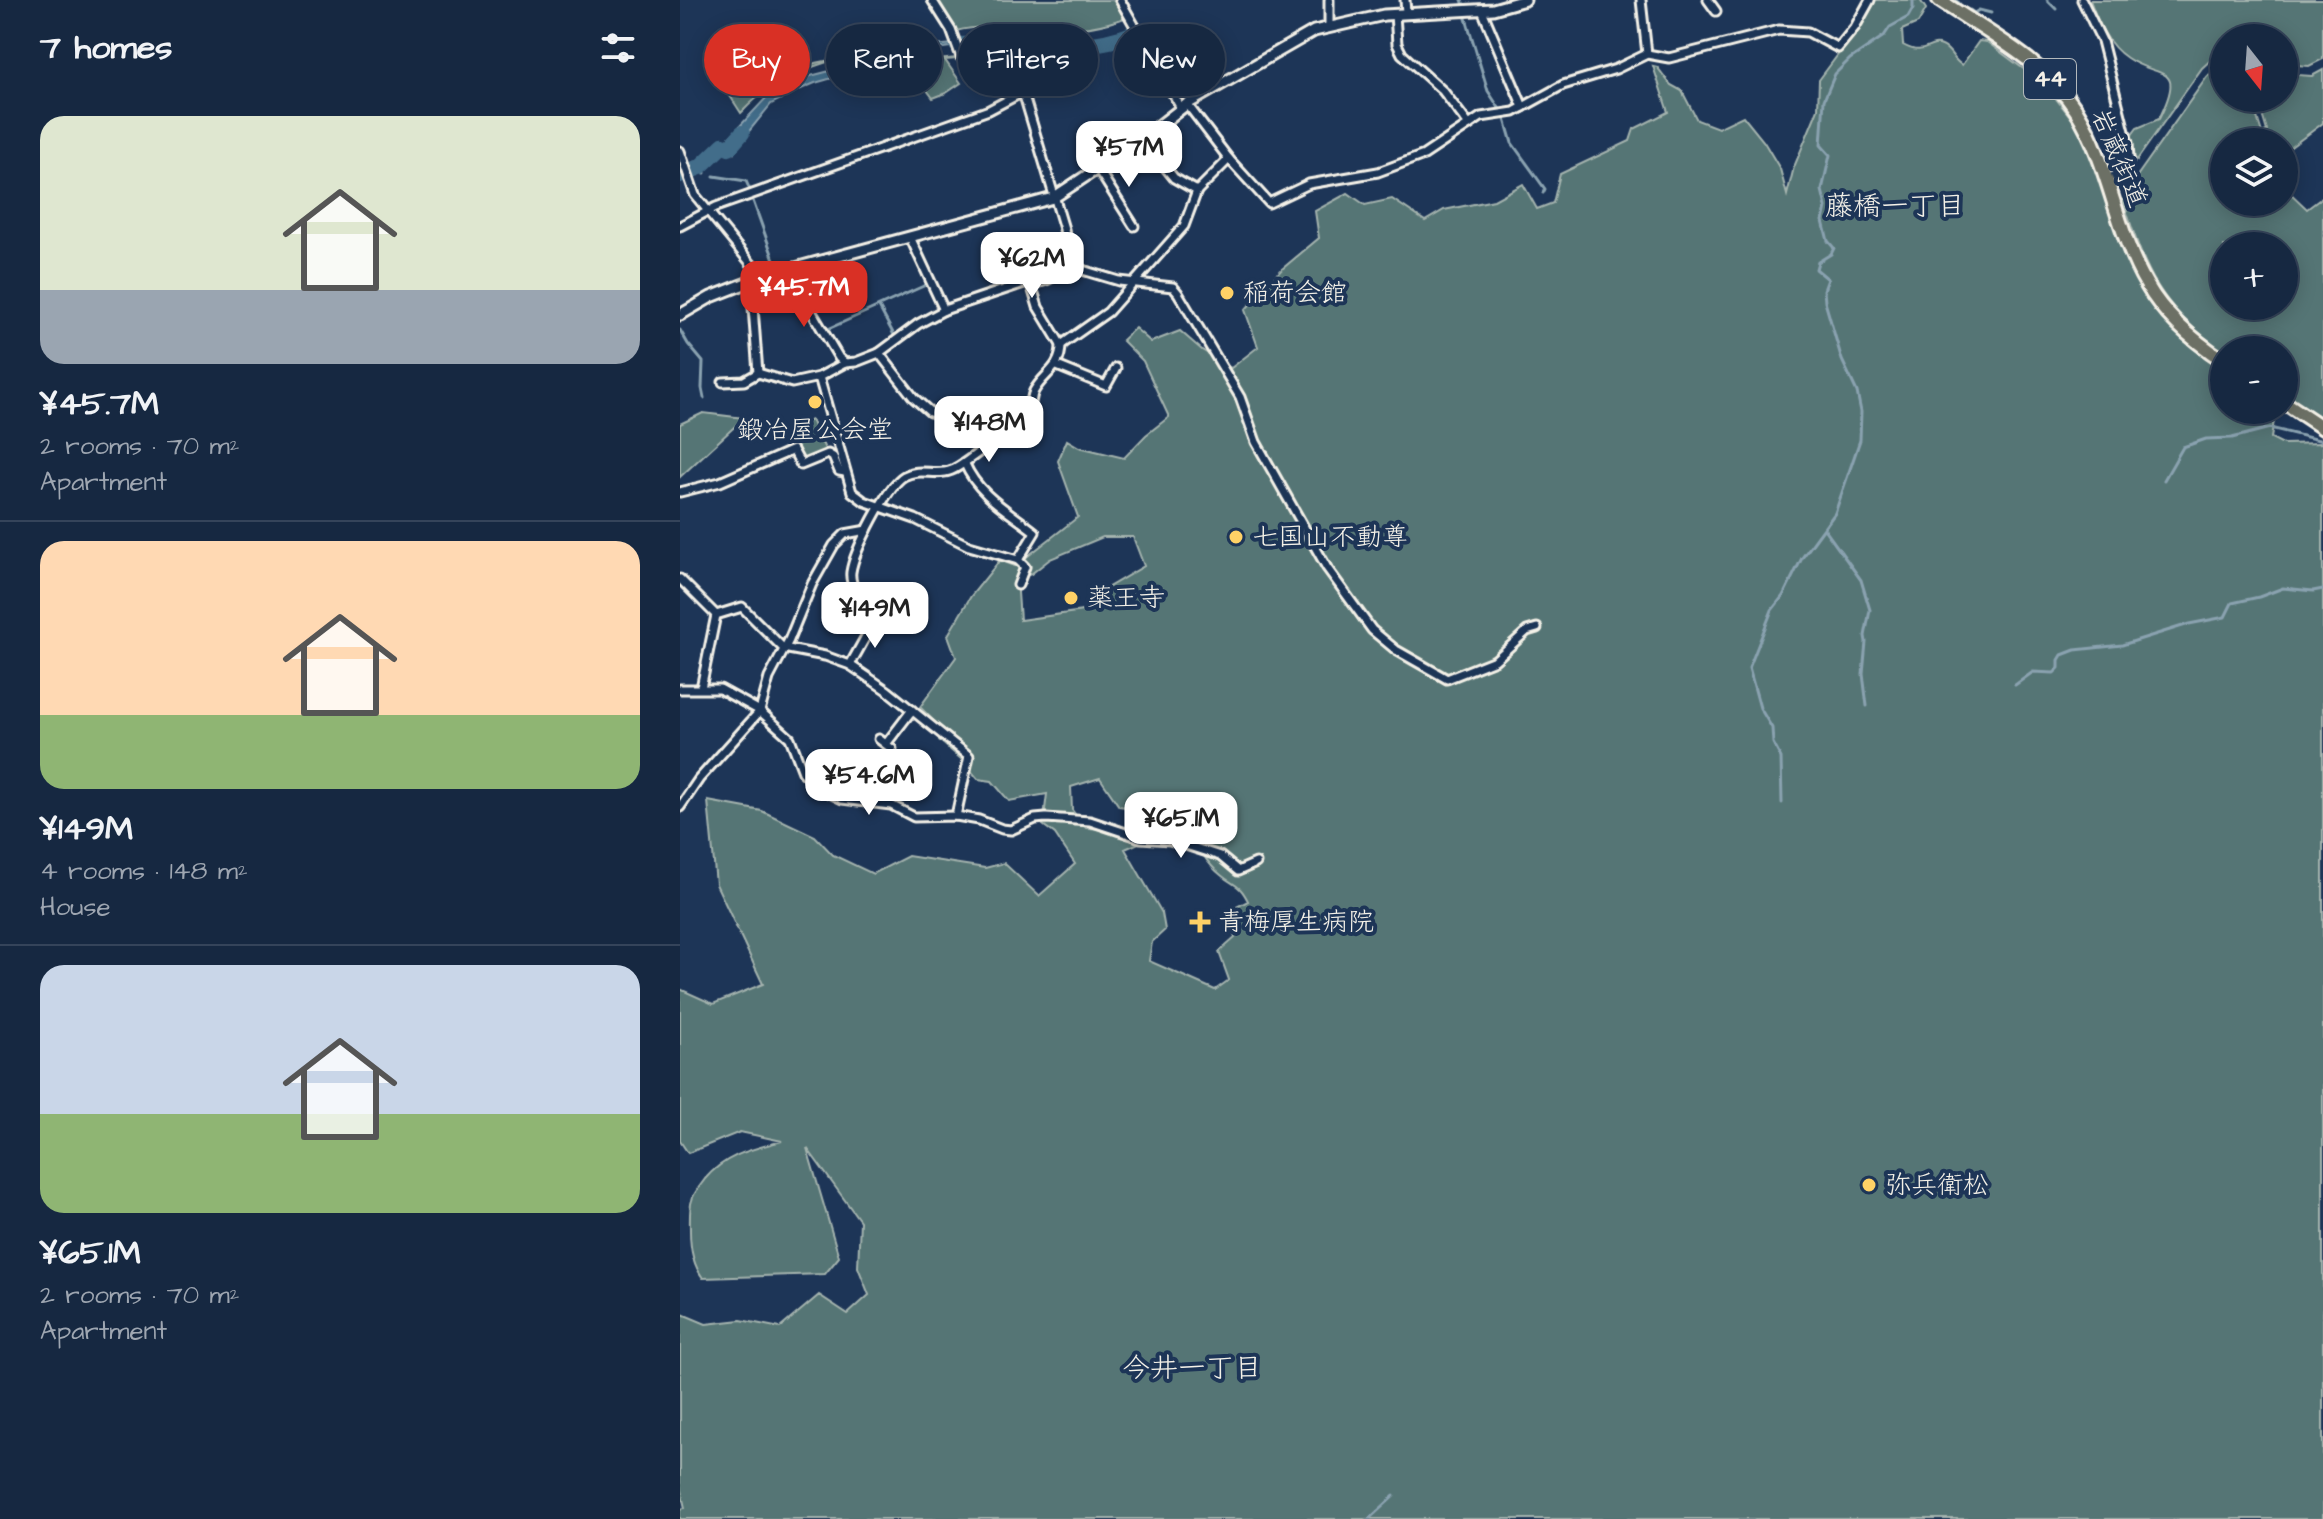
<!DOCTYPE html>
<meta charset="utf-8">
<style>
:root{--surface:#162841;--page:#1f3048;--text:#f1f3f6;--muted:#9ea6b1;--line:#35445a;--accent:#d93025}
body{margin:0;font-family:"Architects Daughter","Klee One",sans-serif;background:var(--page);color:var(--text);height:100vh;display:flex;flex-direction:column;font-size:30px;white-space:nowrap}
*{box-sizing:border-box;margin:0}
p{font-size:26px;color:var(--muted)}
.icon{flex:none;width:44px;height:44px;fill:none;stroke:currentColor;stroke-width:2;stroke-linecap:round;stroke-linejoin:round}
.map{position:relative;flex:1;overflow:hidden}
.side{display:flex;flex-direction:column;background:var(--surface);width:680px}
.side>*{flex:none}
.guide{position:absolute;left:24px;top:24px;width:760px;height:72px;display:flex;gap:16px}
.needle{width:52px;rotate:163deg}
.controls{position:absolute;left:1530px;top:24px;display:grid;gap:16px}
.controls a{display:grid;place-items:center;width:88px;height:88px;border-radius:50%;background:var(--surface);box-shadow:0 4px 20px #0003,0 0 0 2px var(--line);font-size:40px}
.price{position:absolute;translate:-50% -68px;padding:0 18px;border-radius:16px;background:#fff;color:#222;font-size:26px;line-height:52px;filter:drop-shadow(0 2px 4px #0008)}
.price::after{content:'';position:absolute;left:50%;top:48px;width:24px;height:18px;margin-left:-12px;background:inherit;clip-path:polygon(0 0,100% 0,50% 100%)}
.price.active{background:var(--accent);color:#fff}
ul{padding:0;list-style:none}
li{display:grid;align-content:center;gap:16px;height:424px;padding:0 40px}
li+li{border-top:2px solid var(--line)}
li span{display:grid;place-items:center;height:248px;border-radius:24px;color:#555}
li>.icon{margin-inline-start:auto}
span .icon{width:144px;height:144px;fill:#fffc;stroke-width:1}
li b{font-size:34px}
h2{display:flex;justify-content:space-between;align-items:center;height:96px;padding:0 40px;font-size:34px}
.chip{padding:0 28px;border-radius:36px;background:var(--surface);box-shadow:0 4px 20px #0003,0 0 0 2px var(--line);font-size:28px;line-height:72px}
.chip.active{background:var(--accent);color:#fff}
main{display:flex;flex:1;min-height:0}
.map>svg:first-child{display:block}
.green{fill:#557574;stroke:#a4b3ae;stroke-width:2;fill-rule:evenodd}
.water{fill:#436d8a;stroke:#8aa2b0;stroke-width:2}
.lines{fill:none;stroke-linecap:round;stroke-linejoin:round}
.stream{stroke:#8aa2b0;stroke-width:3}
.river{stroke:#436d8a;stroke-width:16}
.minor-casing{stroke:#f4f1e8;stroke-width:13}
.tertiary-casing{stroke:#f4f1e8;stroke-width:15}
.primary-casing{stroke:#f4f1e8;stroke-width:18}
.minor{stroke:#1d3557;stroke-width:7}
.tertiary{stroke:#1d3557;stroke-width:9}
.primary{stroke:#6c7065;stroke-width:12}
.poi-dot{fill:#ffd166;stroke:#1d3557;stroke-width:3}
.labels{text-anchor:middle;dominant-baseline:central;stroke-width:8;stroke-linejoin:round;paint-order:stroke}
.shield{fill:#1d3557;stroke:#b4b9bc;stroke-width:2}
.shield-label{font-size:24px;font-weight:bold;fill:#f4f1e8}
.street-label{font-size:26px;fill:#f4f1e8;stroke:#1d3557}
.poi-label{font-size:26px;fill:#f4f1e8;stroke:#1d3557;text-anchor:start}
.neighbourhood-label{font-size:28px;fill:#f4f1e8;stroke:#1d3557}
</style>
<main>
<section class="side">
<h2>7 homes<svg class="icon" aria-label="filters" viewBox="0 0 24 24"><path d="M4 7h16M4 17h16"/><circle cx="9" cy="7" r="2"/><circle cx="15" cy="17" r="2"/></svg></h2>
<ul>
<li><span style="background:linear-gradient(#dfe7d0 70%,#9aa5b1 0)"><svg class="icon" aria-label="home" viewBox="0 0 24 24"><path d="M3 11l9-7 9 7M6 9v11h12V9"/></svg></span><div><b>¥45.7M</b><p>2 rooms · 70 m²</p><p>Apartment</p></div></li>
<li><span style="background:linear-gradient(#ffd9b3 70%,#8fb573 0)"><svg class="icon" aria-label="home" viewBox="0 0 24 24"><path d="M3 11l9-7 9 7M6 9v11h12V9"/></svg></span><div><b>¥149M</b><p>4 rooms · 148 m²</p><p>House</p></div></li>
<li><span style="background:linear-gradient(#c9d6e8 60%,#8fb573 0)"><svg class="icon" aria-label="home" viewBox="0 0 24 24"><path d="M3 11l9-7 9 7M6 9v11h12V9"/></svg></span><div><b>¥65.1M</b><p>2 rooms · 70 m²</p><p>Apartment</p></div></li>
</ul>
</section>
<div class="map">
<svg width="1643" height="1519" viewBox="0 0 1643 1519">
<rect width="100%" height="100%" fill="#1d3557"/>
<filter id="ink" filterUnits="userSpaceOnUse"><feTurbulence type="fractalNoise" baseFrequency=".0125" numOctaves="2"/><feDisplacementMap in="SourceGraphic" scale="16" xChannelSelector="R" yChannelSelector="G"/><feConvolveMatrix kernelMatrix="1 2 1 2 8 2 1 2 1" color-interpolation-filters="sRGB"/></filter>
<g filter="url(#ink)">
<!-- green -->
<g class="green">
<path d="M 256,0 L 433,0 L 435,3 L 438,1 L 447,17 C 419,28 390,31 359,30 C 332,29 303,24 276,31 Z"/>
<path d="M 1196,0 L 1240,0 L 1246,9 L 1238,23 L 1222,30 L 1223,45 C 1246,58 1248,40 1262,46 C 1272,50 1273,61 1282,65 L 1299,41 L 1307,42 L 1353,76 L 1373,95 L 1396,124 L 1405,140 L 1459,286 L 1494,330 L 1536,364 L 1544,374 L 1544,410 L 1574,410 L 1594,421 L 1591,438 L 1603,444 L 1643,443 L 1643,1519 L 0,1519 L 0,1509 L 5,1508 L 0,1486 L 0,1313 L 26,1324 L 61,1320 L 100,1328 L 139,1295 L 168,1314 L 189,1295 L 178,1267 L 180,1221 L 127,1148 L 159,1257 L 145,1274 L 23,1278 C 13,1265 10,1248 10,1231 C 10,1222 9,1208 12,1200 C 14,1192 21,1185 25,1179 C 46,1154 73,1149 102,1141 L 60,1132 L 8,1153 L 0,1141 L 0,989 L 33,1004 L 83,984 L 36,884 L 28,801 L 82,811 L 135,836 L 153,855 L 193,874 L 228,856 L 305,868 L 324,863 L 359,896 L 395,864 L 375,834 L 363,825 L 367,794 L 329,801 L 312,781 L 298,779 L 281,759 L 259,740 L 261,728 L 240,707 L 276,657 L 268,635 L 291,596 L 320,560 L 335,566 L 398,517 L 378,461 L 387,440 L 399,447 L 444,458 L 466,435 L 489,417 L 463,361 L 442,340 L 455,328 L 471,342 L 500,331 L 522,350 L 551,368 L 578,347 L 565,310 L 602,269 L 639,238 L 635,211 L 668,193 L 685,205 L 712,199 L 745,221 L 764,210 L 814,200 L 843,184 L 857,209 L 873,203 L 880,174 L 950,141 L 954,129 L 988,112 L 973,66 L 977,67 L 991,85 L 1002,91 L 1017,120 L 1038,128 L 1063,116 L 1084,142 L 1100,169 L 1107,195 L 1114,167 L 1138,109 L 1139,80 L 1189,13 ZM 423,537 L 453,537 L 464,566 L 427,588 L 423,608 L 340,620 L 337,579 L 351,574 L 370,559 ZM 420,778 L 439,806 L 500,815 C 511,834 523,861 541,875 C 555,887 559,883 568,901 L 549,911 L 555,938 L 539,952 L 549,980 L 535,990 L 469,961 L 472,942 L 485,930 L 482,913 L 445,849 L 470,838 L 460,825 L 428,829 L 406,828 L 392,810 L 391,787 Z"/>
<path d="M 1410,0 L 1643,0 L 1643,59 L 1629,66 L 1604,64 L 1604,38 L 1544,38 L 1544,57 L 1533,58 L 1522,68 L 1457,160 L 1454,157 L 1451,136 L 1457,128 L 1479,119 C 1507,62 1479,80 1447,58 C 1427,45 1418,22 1410,0 Z"/>
<path d="M 121,45 L 122,51 L 119,57 L 99,62 L 97,71 L 160,58 C 117,71 93,79 61,113 L 43,85 L 55,76 L 75,71 C 83,61 108,53 121,45 Z"/>
<path d="M 277,58 L 293,66 L 278,59 L 265,60 L 281,83 L 266,93 L 253,98 L 238,78 L 247,61 Z"/>
<path d="M 1544,67 L 1544,98 L 1571,98 L 1582,133 L 1587,131 L 1577,98 L 1604,98 L 1604,74 L 1632,76 L 1643,70 L 1643,123 L 1604,152 L 1604,142 L 1544,142 L 1544,202 L 1569,202 L 1569,206 L 1573,202 L 1604,202 L 1604,184 L 1607,190 L 1627,209 L 1643,197 L 1643,421 L 1604,395 L 1604,350 L 1544,350 L 1544,353 C 1480,306 1466,274 1443,200 L 1450,186 L 1527,77 L 1534,70 ZM 1544,246 L 1604,246 L 1604,306 L 1544,306 Z"/>
<path d="M 23,413 L 64,418 L 0,477 L 0,424 Z"/>
<path d="M 131,420 L 146,451 L 121,462 L 107,431 Z"/>
</g>
<!-- water -->
<path class="water" d="M 294,42 L 297,43 L 250,50 L 135,83 L 114,92 L 91,104 L 57,146 L 54,153 L 44,143 L 86,98 L 115,80 L 243,47 Z"/>
<g class="lines">
<!-- stream -->
<g class="stream">
<path d="M 782,0 L 784,5"/>
<path d="M 1275,0 L 1279,3"/>
<path d="M 1367,0 L 1376,9"/>
<path d="M 1290,10 L 1294,13 L 1299,10 L 1311,13"/>
<path d="M 785,15 L 808,91 L 821,111"/>
<path d="M 297,34 L 297,43"/>
<path d="M 825,119 L 832,143 L 865,189 L 863,193"/>
<path d="M 15,169 L 25,173"/>
<path d="M 34,176 L 66,181 L 70,190"/>
<path d="M 72,198 L 97,268"/>
<path d="M 199,307 L 214,335"/>
<path d="M 148,329 L 248,284"/>
<path d="M 0,330 L 8,344 L 23,362 L 22,388 L 24,398"/>
<path d="M 1484,480 L 1503,447 L 1526,439 L 1552,438 L 1590,428 L 1643,441"/>
<path d="M 1145,530 L 1181,580 L 1190,610 L 1185,636 L 1186,642 L 1183,674 L 1187,706"/>
<path d="M 1335,685 L 1353,672 L 1374,673 L 1379,668 L 1379,660 L 1382,655 L 1395,650 L 1442,645 L 1509,624 L 1545,617 L 1552,603 L 1579,597 L 1603,588 L 1633,591 L 1643,589"/>
<path d="M 1102,803 L 1101,758 L 1093,743 L 1092,728 L 1080,708 L 1069,668 L 1092,610 L 1103,596 L 1122,558 L 1155,513 L 1180,440 L 1181,412 L 1177,392 L 1162,360 L 1145,302 L 1144,290 L 1148,279 L 1136,269 L 1138,262 L 1151,254 L 1154,248 L 1148,241 L 1143,221 L 1146,207 L 1142,190 L 1150,155 L 1141,145 L 1144,100 L 1155,74 L 1170,59 L 1204,36 L 1210,27 L 1228,17 L 1233,8 L 1233,0"/>
<path d="M 689,1519 L 714,1496"/>
</g>
<!-- river -->
<g class="river">
<path d="M 277,45 C 339,41 395,57 455,33"/>
<path d="M 0,175 L 20,167 L 43,145 L 49,148 L 62,133"/>
</g>
<!-- minor casing -->
<g class="minor-casing">
<g id="minor">
<path d="M 440,0 L 501,108"/>
<path d="M 725,0 L 726,12"/>
<path d="M 961,0 L 967,54"/>
<path d="M 1028,0 L 1036,11"/>
<path d="M 1402,0 L 1422,41 L 1448,143 L 1449,159 L 1445,171 L 1427,179"/>
<path d="M 802,10 L 843,107"/>
<path d="M 715,14 L 717,44 L 722,54 L 763,91 L 789,125"/>
<path d="M 649,27 L 649,0"/>
<path d="M 507,104 L 549,159 L 589,203 L 629,184 L 698,172 L 744,155 L 801,117 L 834,112 L 883,85 L 936,69 L 967,54 L 989,58 L 1099,30 L 1128,32 L 1158,48 L 1175,27 L 1190,0"/>
<path d="M 462,139 L 494,178 L 517,191"/>
<path d="M 0,151 L 15,195 L 82,277"/>
<path d="M 418,169 L 454,226"/>
<path d="M 0,226 L 36,207 L 309,110 L 341,93"/>
<path d="M 230,237 L 264,310"/>
<path d="M 389,266 L 439,281 L 493,287 L 498,293 L 560,397 L 576,442 L 647,568 L 692,630 L 716,650 L 767,679 L 815,660 L 847,631 L 857,628"/>
<path d="M 107,270 L 159,358 L 165,363"/>
<path d="M 71,281 L 78,373"/>
<path d="M 381,345 L 428,312 L 504,226 L 517,191 L 549,159"/>
<path d="M 199,353 L 234,398 L 250,412 L 267,415"/>
<path d="M 377,366 L 426,386 L 436,368"/>
<path d="M 139,377 L 172,492 L 184,501 L 235,519 L 289,546 L 338,560 L 345,567 L 338,585"/>
<path d="M 43,382 L 64,381 L 78,373 L 112,383 L 139,377 L 165,363 L 176,362 L 199,353 L 238,324 L 264,310 L 344,283 C 361,286 376,276 389,266 L 384,229 L 345,99 L 333,80 L 319,68 L 289,61 L 281,57 L 271,30 L 252,0"/>
<path d="M 285,464 C 298,495 330,512 355,532 L 338,560"/>
<path d="M 0,492 L 40,482 L 113,450 L 121,465 L 148,454 L 153,457 L 159,471 L 165,472"/>
<path d="M 0,579 L 36,615 L 21,688"/>
<path d="M 36,615 L 62,607 L 103,648 L 145,656 L 170,665 L 208,691 L 289,756 L 276,816"/>
<path d="M 170,665 L 194,622 C 186,608 169,589 171,572 C 174,551 207,486 224,476 C 240,467 256,477 272,470 C 283,466 344,418 349,409 C 352,404 351,397 354,391 C 364,373 381,369 381,345 L 358,307 L 351,284"/>
<path d="M 0,689 L 40,689 L 80,711 L 110,738 L 123,772 L 141,789 L 162,799 L 211,805 L 234,817 L 276,816 L 299,820 L 322,829 L 331,830 L 355,819 L 366,818 L 410,821 L 461,838 L 490,840 L 540,856 L 558,871 L 576,863"/>
<path d="M 199,739 L 212,749"/>
<path d="M 206,744 L 232,710"/>
<path d="M 0,807 L 19,779 L 80,711 L 89,678 L 109,640 L 132,584 L 154,545 L 165,534 L 187,530"/>
</g>
</g>
<!-- tertiary casing -->
<g class="tertiary-casing">
<path id="tertiary" d="M 0,315 L 31,297 L 82,277 L 373,198 L 462,139 L 507,104 L 634,31 L 704,15 L 813,9 L 845,0"/>
</g>
<!-- primary casing -->
<g class="primary-casing">
<g id="primary">
<path d="M 1259,0 C 1307,32 1364,61 1396,110 C 1430,164 1435,231 1467,285 C 1485,317 1514,341 1544,361"/>
<path d="M 1604,402 L 1643,428"/>
</g>
</g>
<!-- minor -->
<use href="#minor" class="minor"/>
<!-- tertiary -->
<use href="#tertiary" class="tertiary"/>
<!-- primary -->
<use href="#primary" class="primary"/>
</g>
</g>
<!-- markers -->
<g class="poi-dot">
<circle cx="547" cy="293" r="8"/>
<circle cx="135" cy="402" r="8"/>
<circle cx="556" cy="537" r="8"/>
<circle cx="391" cy="598" r="8"/>
<path d="M516 910h8v8h8v8h-8v8h-8v-8h-8v-8h8z"/>
<circle cx="1189" cy="1185" r="8"/>
</g>
<g class="labels">
<!-- shield labels -->
<rect class="shield" x="1344" y="59" width="52" height="40" rx="6"/>
<g class="shield-label">
<text x="1370" y="79">44</text>
</g>
<!-- street labels -->
<g class="street-label">
<text transform="translate(1439 158) rotate(67)">岩蔵街道</text>
</g>
<!-- poi labels -->
<g class="poi-label">
<text x="563" y="293">稲荷会館</text>
<text x="135" y="430" text-anchor="middle">鍛冶屋公会堂</text>
<text x="572" y="537">七国山不動尊</text>
<text x="407" y="598">薬王寺</text>
<text x="538" y="922">青梅厚生病院</text>
<text x="1205" y="1185">弥兵衛松</text>
</g>
<!-- neighbourhood labels -->
<g class="neighbourhood-label">
<text x="1215" y="206">藤橋一丁目</text>
<text x="512" y="1368">今井一丁目</text>
</g>
</g>
</svg>
<div class="controls">
<a><svg class="needle" viewBox="-14 -14 28 28"><path d="M0-13l5 13h-10z" fill="#e53935"/><path d="M0 13l5-13h-10z" fill="#9ea6b1"/></svg></a>
<a><svg class="icon" aria-label="layers" viewBox="0 0 24 24"><path d="M12 4l9 5-9 5-9-5zM3 14l9 5 9-5"/></svg></a>
<a>+</a>
<a>−</a>
</div>
<b class="price" style="left:449px;top:189px">¥57M</b>
<b class="price" style="left:352px;top:300px">¥62M</b>
<b class="price active" style="left:124px;top:329px">¥45.7M</b>
<b class="price" style="left:309px;top:464px">¥148M</b>
<b class="price" style="left:195px;top:650px">¥149M</b>
<b class="price" style="left:189px;top:817px">¥54.6M</b>
<b class="price" style="left:501px;top:860px">¥65.1M</b>
<div class="guide">
<a class="chip active">Buy</a>
<a class="chip">Rent</a>
<a class="chip">Filters</a>
<a class="chip">New</a>
</div>
</div>
</main>
